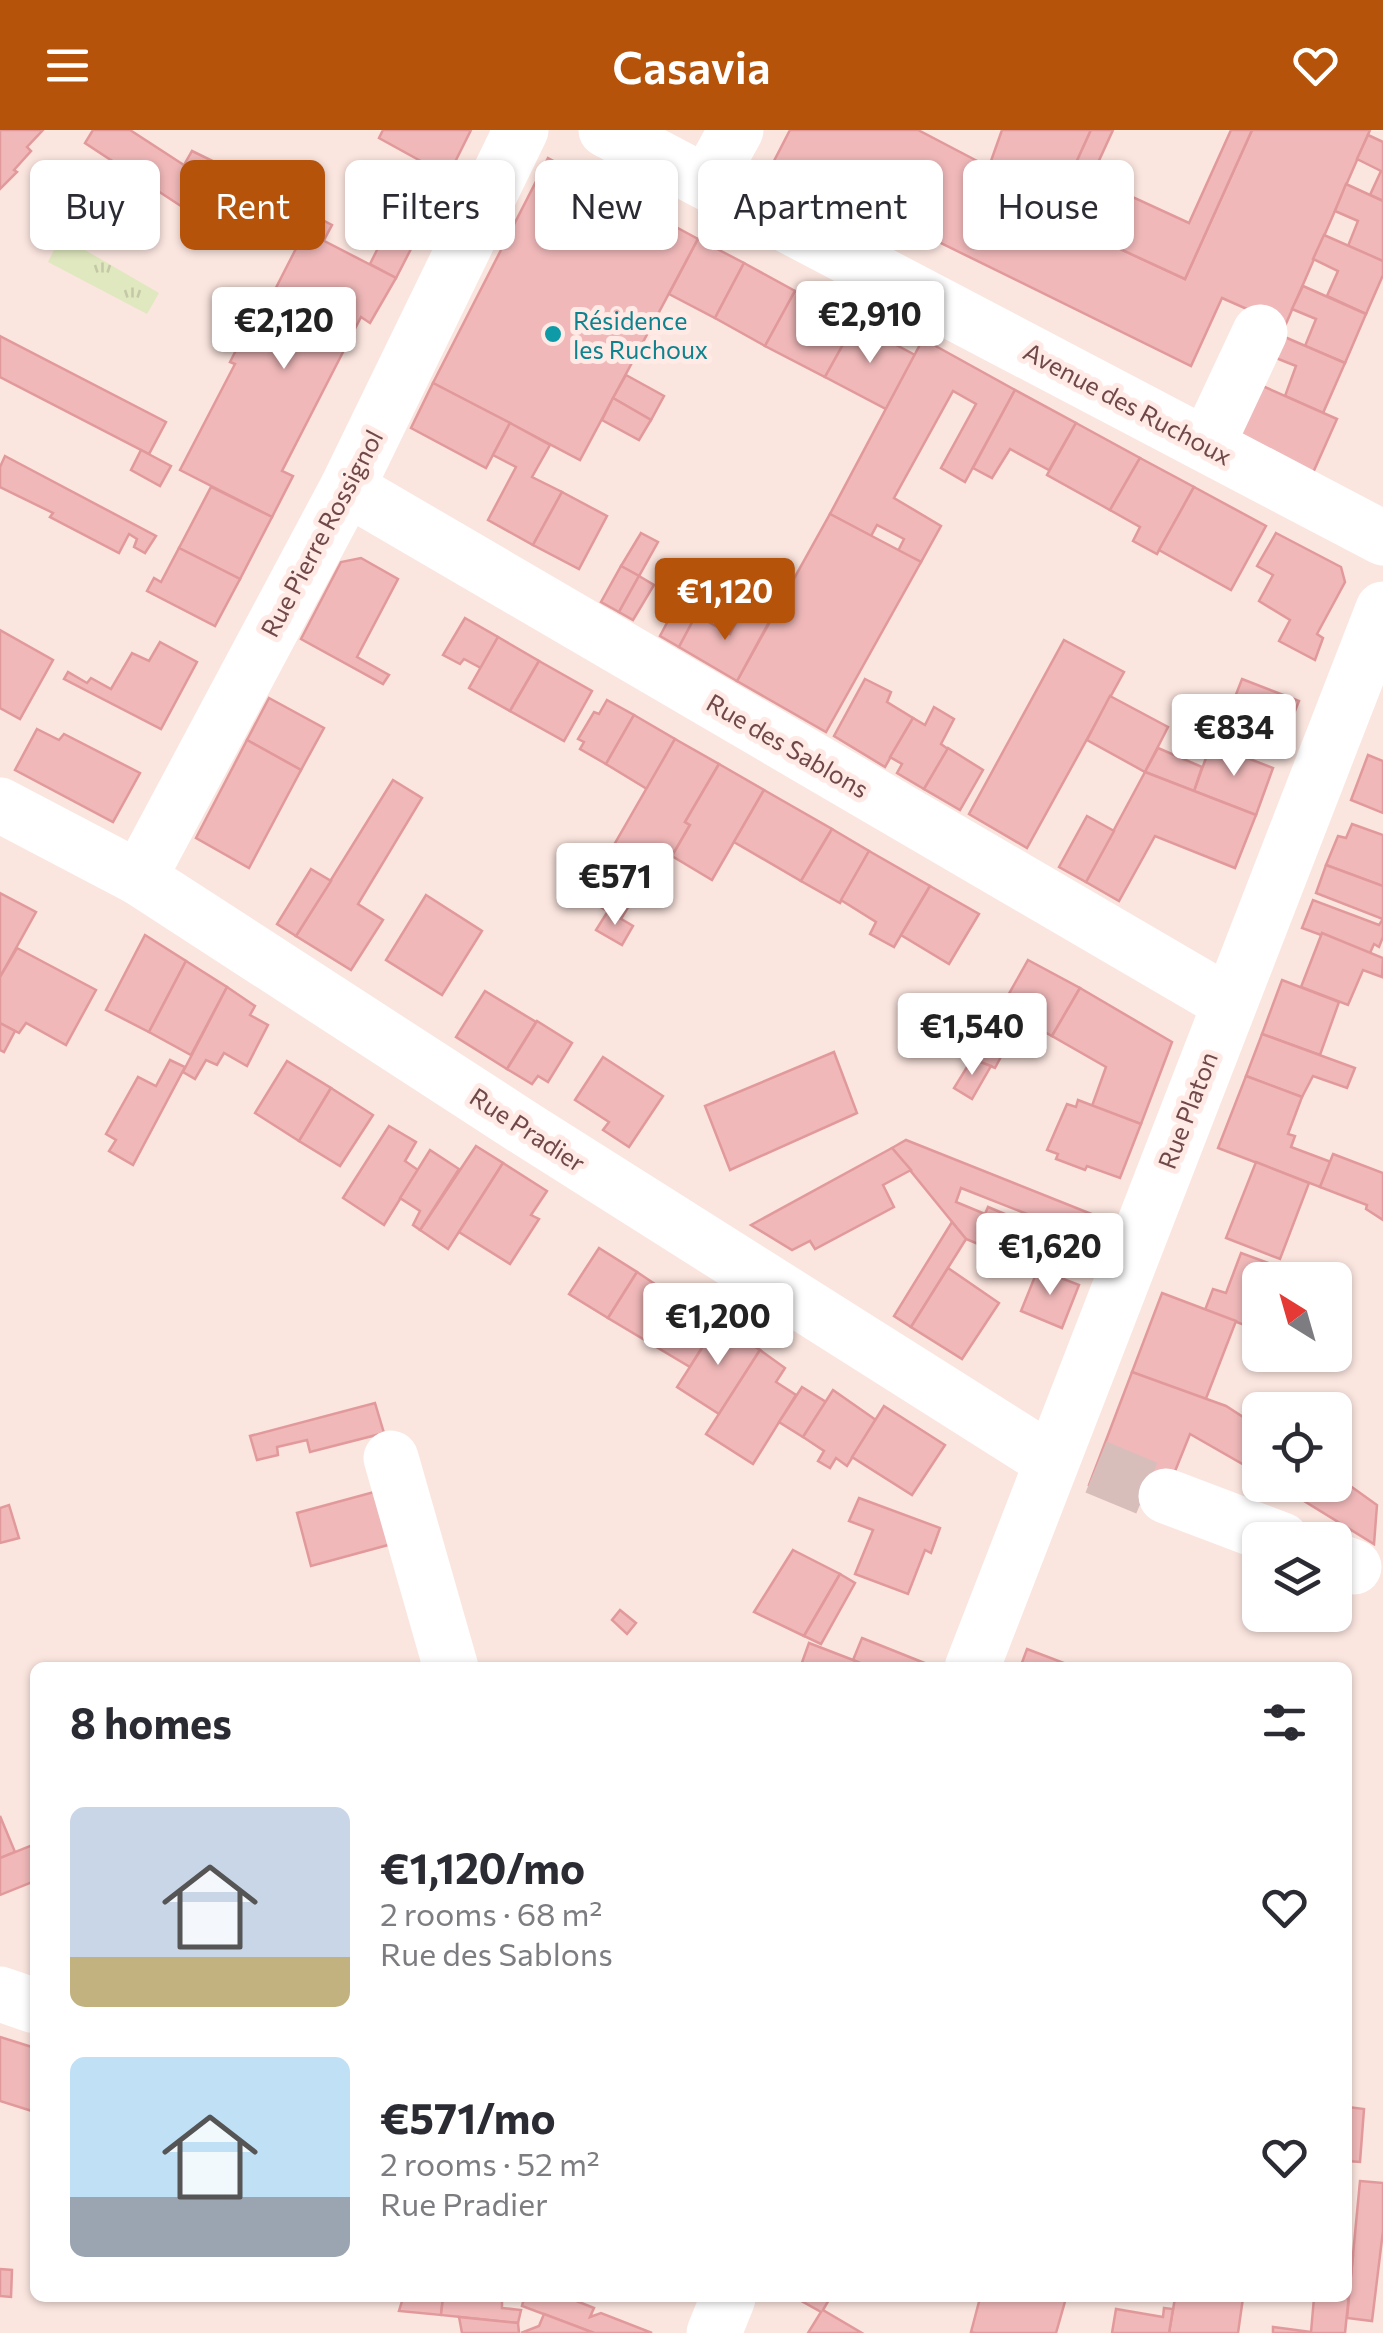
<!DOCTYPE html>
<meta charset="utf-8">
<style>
:root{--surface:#fff;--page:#f7f7f7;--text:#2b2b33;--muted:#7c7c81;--accent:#b45309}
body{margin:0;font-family:Commissioner,sans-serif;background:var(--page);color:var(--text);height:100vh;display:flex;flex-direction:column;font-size:38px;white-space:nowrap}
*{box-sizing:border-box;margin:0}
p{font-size:32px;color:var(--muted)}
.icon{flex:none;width:55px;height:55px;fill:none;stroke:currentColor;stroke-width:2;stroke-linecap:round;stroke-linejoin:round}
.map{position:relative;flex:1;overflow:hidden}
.panel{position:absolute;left:30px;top:1532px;width:1322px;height:640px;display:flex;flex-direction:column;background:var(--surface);border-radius:15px;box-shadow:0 2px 8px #0004}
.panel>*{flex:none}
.top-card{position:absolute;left:30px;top:30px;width:1325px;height:90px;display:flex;gap:20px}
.needle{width:65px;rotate:323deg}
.buttons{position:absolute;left:1242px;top:1132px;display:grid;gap:20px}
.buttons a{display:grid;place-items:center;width:110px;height:110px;border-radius:15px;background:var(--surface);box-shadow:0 2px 8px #0004;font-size:50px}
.price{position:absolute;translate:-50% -85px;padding:0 22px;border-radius:10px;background:#fff;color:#222;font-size:32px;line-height:65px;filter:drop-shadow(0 2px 5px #0008)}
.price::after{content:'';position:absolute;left:50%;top:60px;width:30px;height:22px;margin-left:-15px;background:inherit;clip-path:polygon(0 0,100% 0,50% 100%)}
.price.on{background:var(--accent);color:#fff}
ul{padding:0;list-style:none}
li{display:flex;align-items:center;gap:30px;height:250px;padding:0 40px}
li span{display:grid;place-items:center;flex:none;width:280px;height:200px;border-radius:15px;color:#555}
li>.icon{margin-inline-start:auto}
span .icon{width:120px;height:120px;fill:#fffc;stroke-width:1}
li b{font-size:42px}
h2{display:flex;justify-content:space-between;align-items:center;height:120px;padding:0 40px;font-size:42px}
.pill{padding:0 35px;border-radius:15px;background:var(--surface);box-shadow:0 2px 8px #0004;font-size:35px;line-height:90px}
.pill.on{background:var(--accent);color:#fff}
header{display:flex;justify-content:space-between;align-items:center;height:130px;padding:0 40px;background:var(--accent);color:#fff;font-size:45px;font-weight:600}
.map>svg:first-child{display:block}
.grass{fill:url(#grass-tufts)}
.building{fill:#f0b8b9;stroke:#e2999b;stroke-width:2.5}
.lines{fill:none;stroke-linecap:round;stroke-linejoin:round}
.minor-tunnel{stroke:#d8beba;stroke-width:55;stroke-dasharray:55 28;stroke-linecap:butt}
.minor{stroke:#fff;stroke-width:55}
.culture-dot{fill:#0f9aa8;stroke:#ffeae5;stroke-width:4}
.labels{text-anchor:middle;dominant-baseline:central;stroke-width:10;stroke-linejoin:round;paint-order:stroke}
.culture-label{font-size:25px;fill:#0d838f;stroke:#ffeae5;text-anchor:start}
.street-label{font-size:25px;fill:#70484a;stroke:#ffeae5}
</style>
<header><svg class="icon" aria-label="menu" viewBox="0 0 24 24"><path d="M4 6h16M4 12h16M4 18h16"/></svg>Casavia<svg class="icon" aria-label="heart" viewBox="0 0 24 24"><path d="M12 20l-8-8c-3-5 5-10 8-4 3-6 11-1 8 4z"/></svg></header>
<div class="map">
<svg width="1383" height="2203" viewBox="0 0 1383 2203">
<defs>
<pattern id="grass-tufts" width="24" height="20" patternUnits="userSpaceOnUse" patternTransform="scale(2.5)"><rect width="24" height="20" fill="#e0e8bf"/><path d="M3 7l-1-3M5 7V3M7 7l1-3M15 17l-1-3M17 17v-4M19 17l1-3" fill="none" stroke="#c4c8a6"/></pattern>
</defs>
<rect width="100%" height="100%" fill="#fbe5df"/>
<!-- grass -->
<path class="grass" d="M 61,106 L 159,163 L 147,184 L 48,132 Z"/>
<!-- building -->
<g class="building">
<path d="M 0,0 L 43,0 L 27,17 L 31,21 L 14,40 L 17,42 L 0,59 Z"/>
<path d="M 93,0 L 130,0 L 210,52 L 260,77 L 244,109 L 193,84 L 85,13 Z"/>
<path d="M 383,0 L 471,0 L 448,46 L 379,8 Z"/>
<path d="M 790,0 L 918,0 L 983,34 L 972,65 L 1073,116 L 1085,96 L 1118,118 L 1185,149 L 1252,0 L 1370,0 L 1285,196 L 1222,168 L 1191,236 L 774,31 Z"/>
<path d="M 1002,0 L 1091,0 L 1050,90 L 981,59 Z"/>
<path d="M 1091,0 L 1113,0 L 1091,48 L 1189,93 L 1231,0 L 1252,0 L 1185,149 L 1118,118 L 1085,96 L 1050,90 Z"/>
<path d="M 1368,5 L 1383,12 L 1383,71 L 1370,65 L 1381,41 L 1357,29 Z"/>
<path d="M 192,21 L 219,34 L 210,52 L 184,35 Z"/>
<path d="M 548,28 L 698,109 L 580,330 L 433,253 Z"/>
<path d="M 1346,54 L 1383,71 L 1383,131 L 1348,116 L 1358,91 L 1335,81 Z"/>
<path d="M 257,59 L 272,67 L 265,80 L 249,72 Z"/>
<path d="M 402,70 L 429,84 L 396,148 L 370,134 Z"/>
<path d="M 292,74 L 332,95 L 324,110 L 283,89 Z"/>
<path d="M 305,101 L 396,148 L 370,193 L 361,187 L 282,341 L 293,346 L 272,387 L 180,340 L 235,234 L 230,232 L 255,183 L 261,187 Z"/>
<path d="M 1324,105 L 1383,131 L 1383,145 L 1366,184 L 1327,166 L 1338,141 L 1313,129 Z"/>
<path d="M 698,109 L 744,133 L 715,188 L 669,164 Z"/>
<path d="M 744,133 L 795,161 L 765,216 L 715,188 Z"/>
<path d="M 1303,156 L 1366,184 L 1345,233 L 1305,216 L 1316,189 L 1292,179 Z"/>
<path d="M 795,161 L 855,193 L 825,247 L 765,216 Z"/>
<path d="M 855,193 L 915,225 L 886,279 L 825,247 Z"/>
<path d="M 1280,205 L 1345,233 L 1323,283 L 1285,266 L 1296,236 L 1271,226 Z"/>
<path d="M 0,206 L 166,292 L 149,324 L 0,247 Z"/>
<path d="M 923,209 L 1015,260 L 965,352 L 941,338 L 976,274 L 953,261 L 894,368 L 941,396 L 921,432 L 898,421 L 904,409 L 877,395 L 871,406 L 830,384 Z"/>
<path d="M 626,245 L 664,266 L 651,290 L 613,268 Z"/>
<path d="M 433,253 L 510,293 L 486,338 L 411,298 Z"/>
<path d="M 1258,254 L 1337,289 L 1312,345 L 1236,303 Z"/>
<path d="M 1015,260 L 1076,293 L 1049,340 L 1010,319 L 992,348 L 973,338 Z"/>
<path d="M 613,268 L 651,290 L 639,310 L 602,290 Z"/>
<path d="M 510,293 L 550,315 L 532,347 L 562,362 L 533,415 L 488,390 L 516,337 L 493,325 Z"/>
<path d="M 1076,293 L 1140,328 L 1110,380 L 1047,345 Z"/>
<path d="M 141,320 L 171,336 L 160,356 L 131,340 Z"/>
<path d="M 5,326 L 156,406 L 145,423 L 134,417 L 137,409 L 129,404 L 119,423 L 50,387 L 53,383 L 0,357 L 0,337 Z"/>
<path d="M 1140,328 L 1194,357 L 1157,424 L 1133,411 L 1140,397 L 1110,380 Z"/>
<path d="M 211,357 L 272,387 L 240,449 L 179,418 Z"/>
<path d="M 1194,357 L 1266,396 L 1231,460 L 1159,420 Z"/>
<path d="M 562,362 L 607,386 L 579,439 L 533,415 Z"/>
<path d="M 830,384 L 921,432 L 826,602 L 737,551 Z"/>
<path d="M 641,403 L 658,412 L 639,446 L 621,436 Z"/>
<path d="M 1276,403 L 1341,437 L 1345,452 L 1317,504 L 1323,508 L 1315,530 L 1279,511 L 1290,490 L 1259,471 L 1273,445 L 1257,436 Z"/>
<path d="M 179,418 L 240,449 L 215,496 L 147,461 L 154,448 L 161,452 Z"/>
<path d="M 361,428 L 398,449 L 357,527 L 389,545 L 383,554 L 301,509 L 341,432 Z"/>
<path d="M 621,436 L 639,446 L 619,482 L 601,472 Z"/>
<path d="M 639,446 L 654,455 L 633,490 L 619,482 Z"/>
<path d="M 677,474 L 696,485 L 679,517 L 660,506 Z"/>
<path d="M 744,477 L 769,492 L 737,551 L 679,517 L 696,485 L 730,504 Z"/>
<path d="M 465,488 L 498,507 L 481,538 L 464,529 L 460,534 L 443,525 Z"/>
<path d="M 0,500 L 53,530 L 20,589 L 0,578 Z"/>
<path d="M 498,507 L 539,531 L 510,581 L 469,558 Z"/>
<path d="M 1064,510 L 1124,542 L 1027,718 L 969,684 Z"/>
<path d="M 160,512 L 197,532 L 161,599 L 64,549 L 68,542 L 87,553 L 91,548 L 111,559 L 132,523 L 149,531 Z"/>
<path d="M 539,531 L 592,561 L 564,611 L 510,581 Z"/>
<path d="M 865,549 L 891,562 L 887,572 L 913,588 L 885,637 L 834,606 Z"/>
<path d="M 1242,549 L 1299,571 L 1283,611 L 1226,590 Z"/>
<path d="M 1110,566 L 1168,597 L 1145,642 L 1087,610 Z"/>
<path d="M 269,568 L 324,598 L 301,640 L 247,610 Z"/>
<path d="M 607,570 L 634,585 L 606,634 L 580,619 L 584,612 L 578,609 L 594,582 L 599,584 Z"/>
<path d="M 934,577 L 954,589 L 941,614 L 948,619 L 924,659 L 897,643 L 902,634 L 890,627 L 913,588 L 925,595 Z"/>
<path d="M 634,585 L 675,609 L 647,659 L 606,634 Z"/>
<path d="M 37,599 L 59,610 L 64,604 L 140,643 L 113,692 L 15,640 Z"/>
<path d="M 675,609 L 719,634 L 685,692 L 690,695 L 672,726 L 662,720 L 621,789 L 584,767 Z"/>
<path d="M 247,610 L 301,640 L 249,738 L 196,708 Z"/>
<path d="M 1211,614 L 1273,638 L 1256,685 L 1194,661 Z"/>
<path d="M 948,618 L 983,640 L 960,680 L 924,659 Z"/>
<path d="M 1158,618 L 1202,637 L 1194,661 L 1145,642 Z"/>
<path d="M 1368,625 L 1383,631 L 1383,683 L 1351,670 Z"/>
<path d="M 719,634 L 764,660 L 712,750 L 672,726 L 690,695 L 685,692 Z"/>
<path d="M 1145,642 L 1256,685 L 1235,738 L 1155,706 L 1119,771 L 1086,752 Z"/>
<path d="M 393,650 L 422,668 L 358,774 L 383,790 L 351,840 L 296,806 Z"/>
<path d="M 764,660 L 832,699 L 801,751 L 734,712 Z"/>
<path d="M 1087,686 L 1114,701 L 1086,752 L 1059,737 Z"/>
<path d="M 1352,694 L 1383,705 L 1383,756 L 1326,735 L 1338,706 L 1346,708 Z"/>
<path d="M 832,699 L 869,721 L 840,773 L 801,751 Z"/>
<path d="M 869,721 L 930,756 L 894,817 L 870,804 L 876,792 L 841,770 Z"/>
<path d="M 1326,735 L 1383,756 L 1383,807 L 1379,817 L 1374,814 L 1370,823 L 1302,798 L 1313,770 L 1379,795 L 1383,789 L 1316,763 Z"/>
<path d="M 311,739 L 331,751 L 296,806 L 277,794 Z"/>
<path d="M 930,756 L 979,784 L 949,834 L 901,805 Z"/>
<path d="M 0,763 L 36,782 L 0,847 Z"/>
<path d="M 426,765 L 482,801 L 442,865 L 386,830 Z"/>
<path d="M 608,781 L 633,796 L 622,815 L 596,800 Z"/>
<path d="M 1322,803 L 1383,828 L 1382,847 L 1363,840 L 1348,875 L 1301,857 Z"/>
<path d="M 145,805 L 186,831 L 149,902 L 106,880 Z"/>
<path d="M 17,818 L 96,860 L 66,915 L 26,893 L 19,903 L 0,893 L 0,847 Z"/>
<path d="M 1028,830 L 1080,858 L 1052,906 L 1021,889 L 995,938 L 972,929 Z"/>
<path d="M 186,831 L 227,857 L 191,925 L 149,902 Z"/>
<path d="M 1282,850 L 1339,872 L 1320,925 L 1262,904 Z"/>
<path d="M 227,857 L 255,876 L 250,885 L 268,895 L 247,936 L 224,923 L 217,935 L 206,930 L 195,949 L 183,942 Z"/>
<path d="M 1080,858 L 1172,912 L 1141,994 L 1092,976 L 1106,937 L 1052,906 Z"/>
<path d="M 485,861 L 536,892 L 507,939 L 456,907 Z"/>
<path d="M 537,891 L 572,913 L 548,952 L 538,946 L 532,954 L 507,939 Z"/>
<path d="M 0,893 L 15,901 L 4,922 L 0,920 Z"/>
<path d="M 1262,904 L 1355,938 L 1347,958 L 1313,946 L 1302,967 L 1246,946 Z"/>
<path d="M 834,922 L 857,983 L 730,1040 L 705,976 Z"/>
<path d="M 603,927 L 663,966 L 629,1017 L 603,1000 L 609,992 L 575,970 Z"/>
<path d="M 972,929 L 991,936 L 972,969 L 954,958 Z"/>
<path d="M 170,930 L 185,937 L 133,1035 L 109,1021 L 116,1010 L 106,1004 L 138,947 L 156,956 Z"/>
<path d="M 287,931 L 331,958 L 299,1011 L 255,983 Z"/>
<path d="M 1246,946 L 1302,967 L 1288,1004 L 1295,1006 L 1291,1017 L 1331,1032 L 1320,1057 L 1218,1018 Z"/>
<path d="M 331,958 L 373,985 L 340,1036 L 299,1011 Z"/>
<path d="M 1078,970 L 1141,994 L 1120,1048 L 1087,1036 L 1085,1040 L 1056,1029 L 1058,1024 L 1047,1020 L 1067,974 L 1076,977 Z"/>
<path d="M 389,996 L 416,1012 L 405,1031 L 418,1040 L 384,1095 L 343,1068 Z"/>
<path d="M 906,1010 L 1104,1089 L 1093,1116 L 1063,1103 L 1065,1099 L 961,1058 L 956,1072 L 985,1084 L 988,1077 L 1017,1089 L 1015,1095 L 1030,1102 L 1019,1131 L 966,1109 L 892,1018 Z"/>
<path d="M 476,1016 L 503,1033 L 448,1119 L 420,1100 Z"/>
<path d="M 892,1018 L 911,1040 L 883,1055 L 894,1077 L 815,1119 L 810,1111 L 792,1120 L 751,1095 Z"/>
<path d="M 430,1020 L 459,1039 L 420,1100 L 413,1095 L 420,1081 L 400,1068 Z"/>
<path d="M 1333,1024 L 1383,1043 L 1383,1090 L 1366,1079 L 1367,1075 L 1320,1057 Z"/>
<path d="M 1256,1032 L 1309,1053 L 1280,1129 L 1226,1108 Z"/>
<path d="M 503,1033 L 547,1061 L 531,1085 L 539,1089 L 510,1134 L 459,1102 Z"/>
<path d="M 952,1092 L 966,1109 L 911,1197 L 894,1186 Z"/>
<path d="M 599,1118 L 637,1142 L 608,1188 L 569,1164 Z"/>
<path d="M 1241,1123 L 1293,1142 L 1290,1150 L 1260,1150 L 1260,1201 L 1205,1180 L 1213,1159 L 1226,1163 Z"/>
<path d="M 948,1138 L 999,1173 L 962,1229 L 911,1197 Z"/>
<path d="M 1038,1139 L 1079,1155 L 1062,1198 L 1021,1181 Z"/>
<path d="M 637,1142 L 716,1195 L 690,1237 L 608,1188 Z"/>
<path d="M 1162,1163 L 1236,1191 L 1205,1271 L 1132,1242 Z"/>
<path d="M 718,1193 L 760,1220 L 719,1284 L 677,1257 Z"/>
<path d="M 760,1220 L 785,1238 L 776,1252 L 796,1265 L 753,1334 L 706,1304 Z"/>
<path d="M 1132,1242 L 1226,1276 L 1260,1298 L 1260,1344 L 1190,1304 L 1159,1381 L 1089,1355 Z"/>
<path d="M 802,1257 L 826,1272 L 803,1307 L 779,1292 Z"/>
<path d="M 833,1260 L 876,1290 L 847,1336 L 836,1328 L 830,1338 L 818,1331 L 824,1321 L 803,1307 Z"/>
<path d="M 375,1273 L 384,1303 L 310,1322 L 307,1310 L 277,1317 L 278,1325 L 257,1330 L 250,1306 Z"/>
<path d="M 884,1276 L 945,1315 L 912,1365 L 852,1327 Z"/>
<path d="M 1335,1345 L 1377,1375 L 1374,1414 L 1278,1355 L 1335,1355 Z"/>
<path d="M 385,1359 L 399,1412 L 311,1436 L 297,1383 Z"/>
<path d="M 859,1368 L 940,1398 L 931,1423 L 925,1420 L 908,1464 L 855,1444 L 873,1400 L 849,1391 Z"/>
<path d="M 9,1375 L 19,1408 L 0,1413 L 0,1378 Z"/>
<path d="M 793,1420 L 840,1444 L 804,1506 L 754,1482 Z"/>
<path d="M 840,1444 L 855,1453 L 821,1514 L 804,1506 Z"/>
<path d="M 620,1480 L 636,1493 L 627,1504 L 612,1490 Z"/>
<path d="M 862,1508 L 932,1536 L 931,1538 L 871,1538 L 853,1530 Z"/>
<path d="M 809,1513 L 853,1530 L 871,1538 L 800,1538 Z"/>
<path d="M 1027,1519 L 1072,1536 L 1072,1538 L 1020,1538 Z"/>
<path d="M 0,1686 L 15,1722 L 0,1728 Z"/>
<path d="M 35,1714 L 35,1751 L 0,1765 L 0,1728 Z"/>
<path d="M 0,1907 L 35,1918 L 35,1982 L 0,1971 Z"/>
<path d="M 1348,1977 L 1364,1979 L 1360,2032 L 1348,2031 Z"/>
<path d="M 1360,2051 L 1383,2053 L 1383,2101 L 1372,2191 L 1347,2188 Z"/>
<path d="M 1348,2125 L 1353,2126 L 1345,2203 L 1273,2203 L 1273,2197 L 1311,2202 L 1314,2168 L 1348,2168 Z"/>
<path d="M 0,2139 L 12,2140 L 11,2167 L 0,2166 Z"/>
<path d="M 403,2168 L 443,2168 L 441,2185 L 399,2181 Z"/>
<path d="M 443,2168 L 502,2168 L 502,2178 L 521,2180 L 518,2193 L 441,2185 Z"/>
<path d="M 524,2168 L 569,2168 L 594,2178 L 590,2187 L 601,2183 L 652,2203 L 594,2203 L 522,2176 Z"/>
<path d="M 796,2168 L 830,2168 L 823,2180 L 862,2203 L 808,2203 L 821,2182 Z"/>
<path d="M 980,2168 L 1066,2168 L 1056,2203 L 975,2203 L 971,2202 Z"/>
<path d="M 1175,2168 L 1243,2168 L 1238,2203 L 1169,2203 Z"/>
<path d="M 1164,2178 L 1173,2179 L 1169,2203 L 1112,2203 L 1116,2179 L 1163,2187 Z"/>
<path d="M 544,2184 L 594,2203 L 521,2203 L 539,2196 Z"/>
<path d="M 459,2187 L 518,2193 L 519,2203 L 462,2203 Z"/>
</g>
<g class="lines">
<!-- minor-tunnel -->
<path class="minor-tunnel" d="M 1096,1337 L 1166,1366"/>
<!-- minor -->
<g class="minor">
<path d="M 606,0 L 1383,408"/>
<path d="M 708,51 L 736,0"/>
<path d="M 1207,315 L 1260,202"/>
<path d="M 347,358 L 1229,873"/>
<path d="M 0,675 L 139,748 L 526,999 L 1051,1331"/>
<path d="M 139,748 L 347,358 L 521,0"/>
<path d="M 391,1328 L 451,1538"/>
<path d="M 1166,1366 L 1282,1410"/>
<path d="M 1335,1430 L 1354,1437"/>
<path d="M 972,1538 L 1383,479"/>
<path d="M 0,1864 L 35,1876"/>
<path d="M 714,2203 L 728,2168"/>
</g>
</g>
<!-- markers -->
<circle class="culture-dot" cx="553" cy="204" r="10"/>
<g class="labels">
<!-- culture labels -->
<g class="culture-label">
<text x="573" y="190">Résidence<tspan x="573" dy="29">les Ruchoux</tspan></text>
</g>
<!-- street labels -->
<g class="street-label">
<text transform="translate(1128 273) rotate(28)">Avenue des Ruchoux</text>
<text transform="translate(321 403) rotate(-62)">Rue Pierre Rossignol</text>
<text transform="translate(788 615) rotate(30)">Rue des Sablons</text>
<text transform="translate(1187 980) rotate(-69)">Rue Platon</text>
<text transform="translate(528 999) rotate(33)">Rue Pradier</text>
</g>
</g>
</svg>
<div class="buttons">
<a><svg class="needle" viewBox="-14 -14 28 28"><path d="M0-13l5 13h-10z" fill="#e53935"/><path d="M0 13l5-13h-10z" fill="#7c7c81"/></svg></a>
<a><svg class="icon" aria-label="locate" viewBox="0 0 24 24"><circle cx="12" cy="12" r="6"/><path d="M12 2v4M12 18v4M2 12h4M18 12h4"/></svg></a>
<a><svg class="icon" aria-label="layers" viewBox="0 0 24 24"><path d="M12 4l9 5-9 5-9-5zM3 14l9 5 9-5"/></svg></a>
</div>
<b class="price" style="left:870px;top:236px">€2,910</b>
<b class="price" style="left:284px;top:242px">€2,120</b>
<b class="price on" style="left:725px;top:513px">€1,120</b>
<b class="price" style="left:1234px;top:649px">€834</b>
<b class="price" style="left:615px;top:798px">€571</b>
<b class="price" style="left:972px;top:948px">€1,540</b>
<b class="price" style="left:1050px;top:1168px">€1,620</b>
<b class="price" style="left:718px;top:1238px">€1,200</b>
<div class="top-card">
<a class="pill">Buy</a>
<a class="pill on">Rent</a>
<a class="pill">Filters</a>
<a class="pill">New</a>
<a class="pill">Apartment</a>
<a class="pill">House</a>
</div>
<section class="panel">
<h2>8 homes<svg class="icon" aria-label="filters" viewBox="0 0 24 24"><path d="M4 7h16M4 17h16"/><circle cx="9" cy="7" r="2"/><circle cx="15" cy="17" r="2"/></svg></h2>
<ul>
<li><span style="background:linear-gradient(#c9d6e8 75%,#c2b280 0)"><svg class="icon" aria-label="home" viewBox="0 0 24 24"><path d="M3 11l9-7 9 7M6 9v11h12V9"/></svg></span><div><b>€1,120/mo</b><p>2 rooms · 68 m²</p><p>Rue des Sablons</p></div><svg class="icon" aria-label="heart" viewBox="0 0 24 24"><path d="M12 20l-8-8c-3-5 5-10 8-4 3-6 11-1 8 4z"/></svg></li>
<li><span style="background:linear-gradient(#bfe0f5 70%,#9aa5b1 0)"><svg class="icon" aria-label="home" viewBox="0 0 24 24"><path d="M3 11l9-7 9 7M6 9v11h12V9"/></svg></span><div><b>€571/mo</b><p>2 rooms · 52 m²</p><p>Rue Pradier</p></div><svg class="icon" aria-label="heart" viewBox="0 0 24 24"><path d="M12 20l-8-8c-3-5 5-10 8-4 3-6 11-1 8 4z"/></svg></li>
</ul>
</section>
</div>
